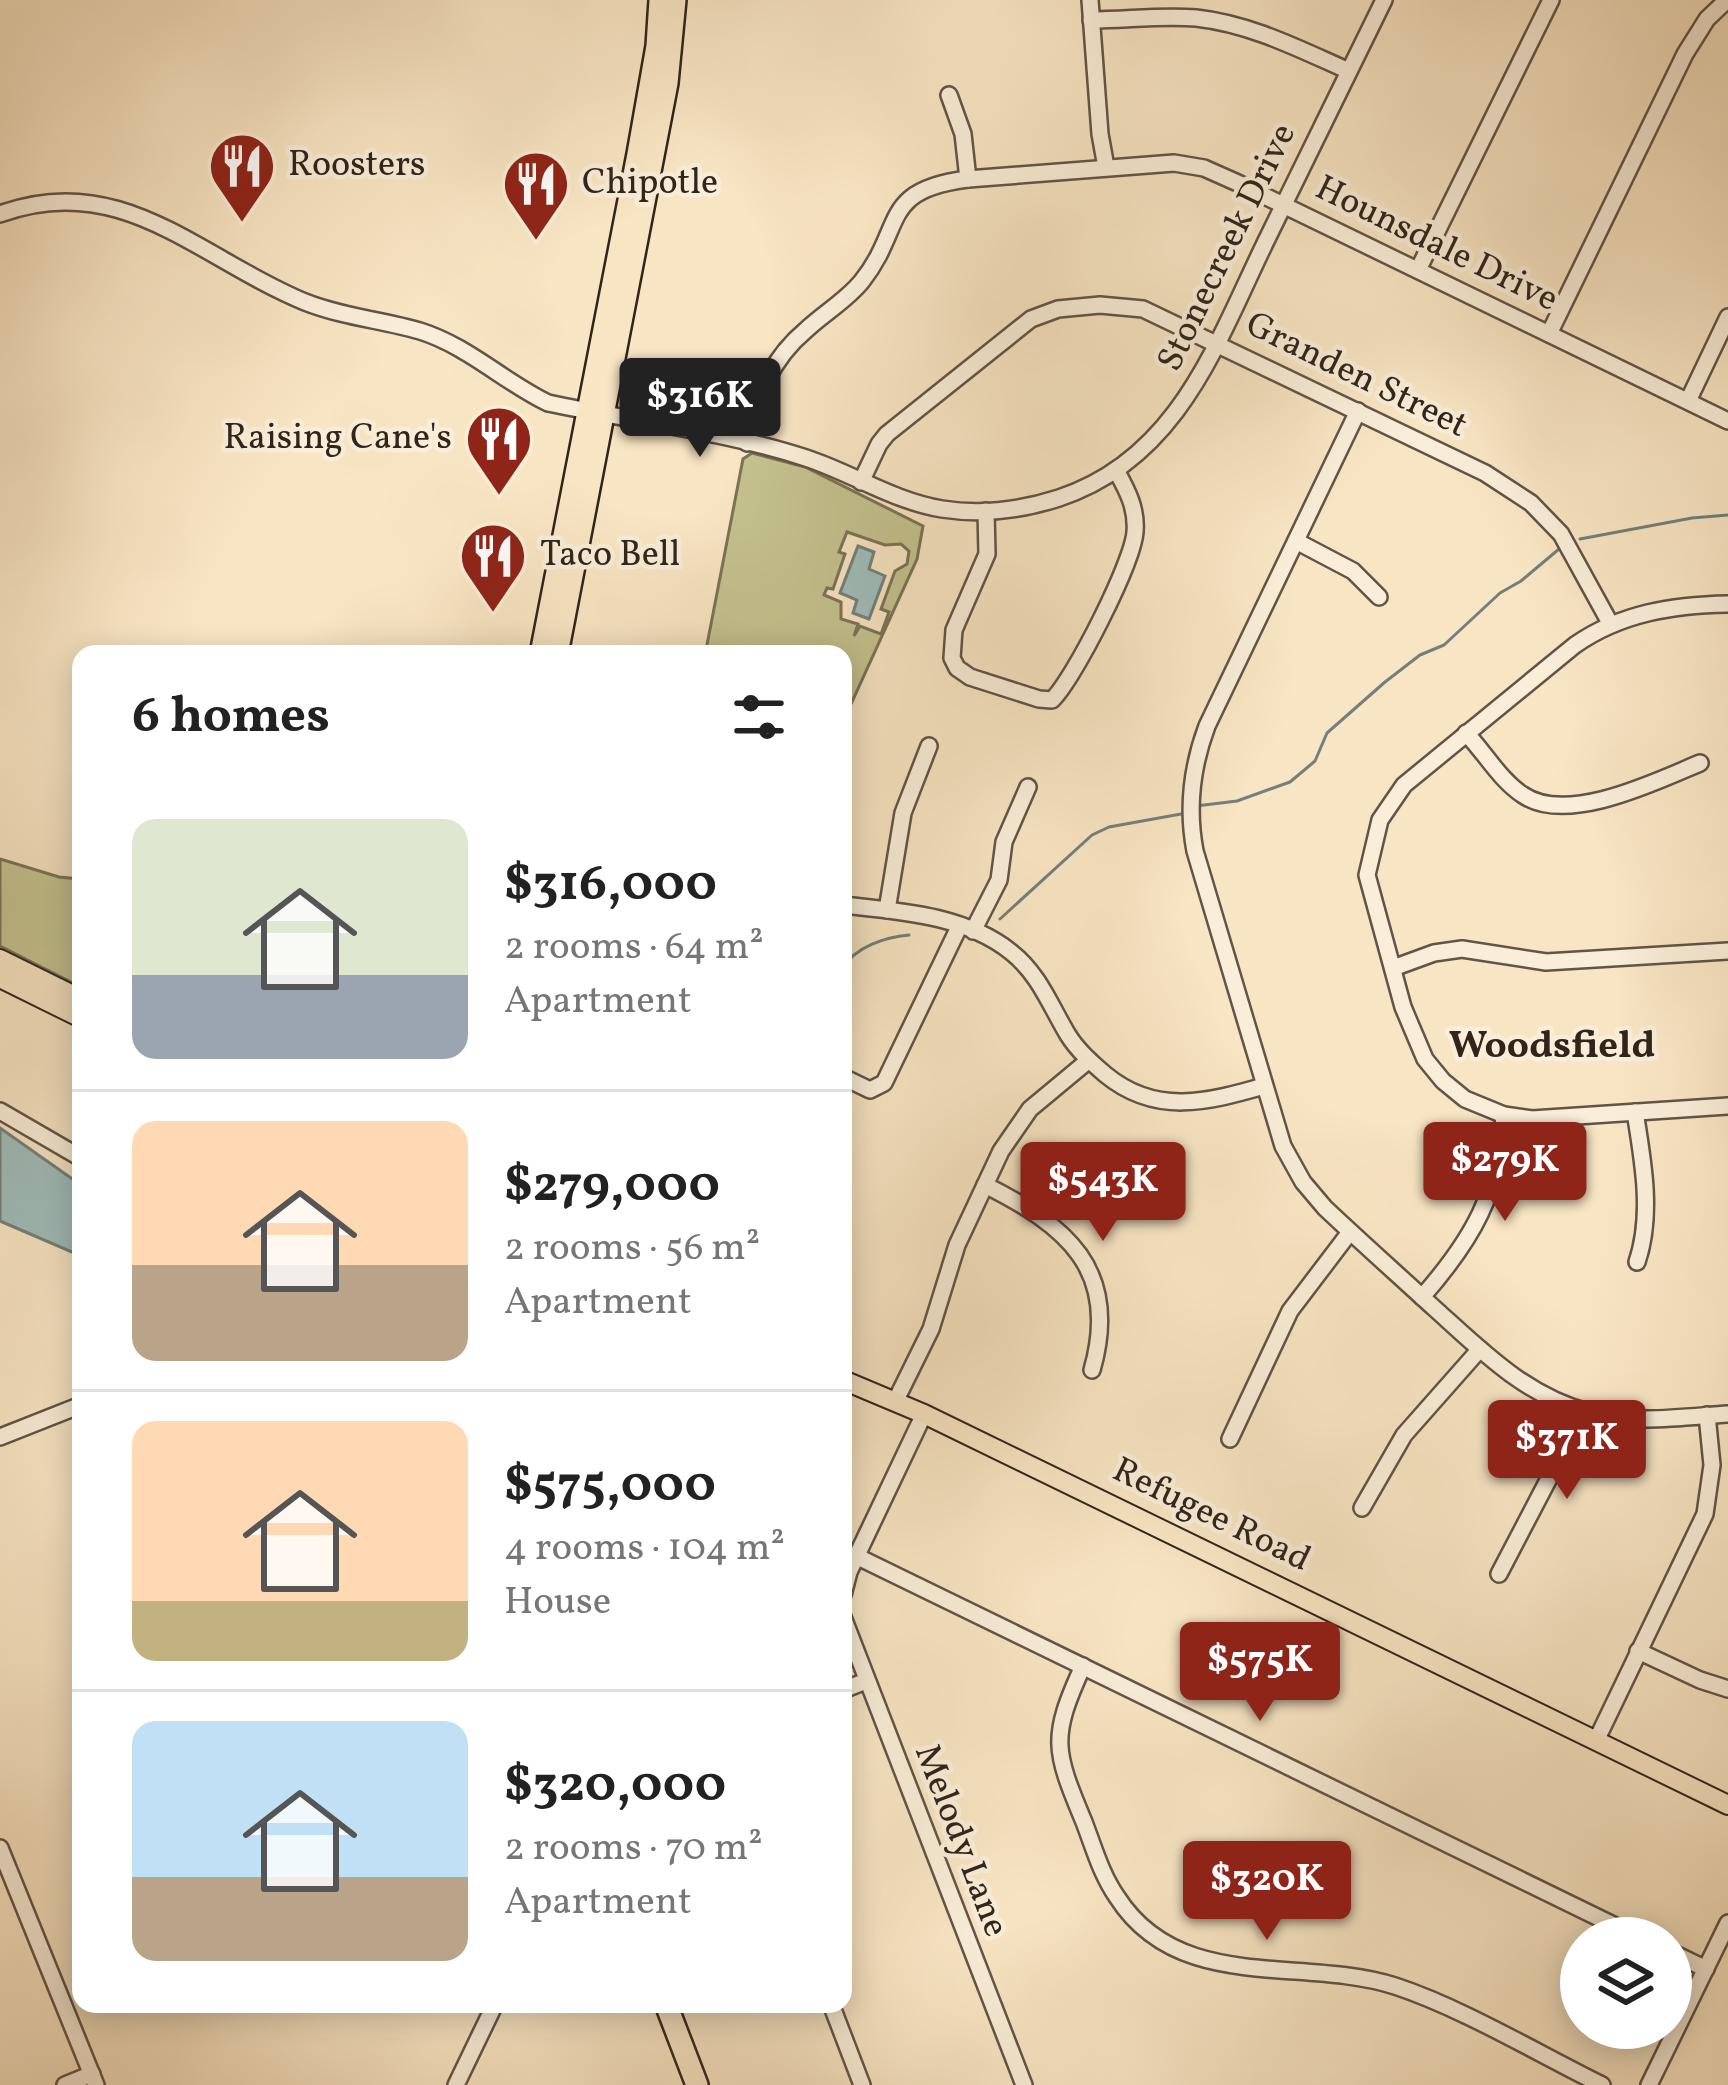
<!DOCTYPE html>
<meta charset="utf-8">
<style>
:root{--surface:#fff;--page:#f6f6f6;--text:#222;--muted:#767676;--line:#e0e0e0;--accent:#8f2418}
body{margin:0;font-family:Vollkorn,serif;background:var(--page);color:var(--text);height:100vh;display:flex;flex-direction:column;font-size:45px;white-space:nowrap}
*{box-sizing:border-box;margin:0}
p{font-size:39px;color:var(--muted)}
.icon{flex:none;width:66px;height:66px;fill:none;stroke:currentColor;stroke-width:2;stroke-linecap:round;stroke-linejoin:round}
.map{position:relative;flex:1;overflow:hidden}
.panel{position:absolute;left:72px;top:645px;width:780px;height:1368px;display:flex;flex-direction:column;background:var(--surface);border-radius:24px;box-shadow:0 6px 30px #0003}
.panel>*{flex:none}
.controls{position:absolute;left:1560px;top:1917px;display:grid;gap:24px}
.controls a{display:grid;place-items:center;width:132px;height:132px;border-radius:50%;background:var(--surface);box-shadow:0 6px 30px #0003;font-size:60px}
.price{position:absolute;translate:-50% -102px;padding:0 27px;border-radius:12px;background:var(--accent);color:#fff;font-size:39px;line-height:78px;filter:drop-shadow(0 3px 6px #0008)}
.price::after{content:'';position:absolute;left:50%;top:72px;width:36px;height:27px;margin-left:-18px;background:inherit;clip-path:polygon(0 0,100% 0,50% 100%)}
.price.current{background:#222;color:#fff}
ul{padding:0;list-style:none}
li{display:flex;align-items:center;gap:36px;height:300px;padding:0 60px}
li+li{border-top:3px solid var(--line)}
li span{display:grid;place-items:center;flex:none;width:336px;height:240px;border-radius:24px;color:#555}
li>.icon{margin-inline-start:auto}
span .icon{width:144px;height:144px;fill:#fffc;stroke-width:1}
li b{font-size:51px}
h2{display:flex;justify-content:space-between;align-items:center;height:144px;padding:0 60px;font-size:51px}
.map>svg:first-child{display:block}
.green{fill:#c4c28f;stroke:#7a7356;stroke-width:3;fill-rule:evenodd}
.water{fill:#9fbdbb;stroke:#73807b;stroke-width:3}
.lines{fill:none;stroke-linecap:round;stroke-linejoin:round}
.stream{stroke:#73807b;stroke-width:3}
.minor-casing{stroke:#625446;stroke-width:20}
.major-casing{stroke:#30241c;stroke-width:22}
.highway-casing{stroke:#30241c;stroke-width:26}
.minor{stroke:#faeed8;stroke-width:15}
.major{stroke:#f8e5c3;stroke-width:18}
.highway{stroke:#f8e5c3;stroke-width:21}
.labels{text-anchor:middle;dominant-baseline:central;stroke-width:9;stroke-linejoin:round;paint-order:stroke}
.poi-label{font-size:36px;fill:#30241c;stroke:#faeed8;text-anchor:start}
.street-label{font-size:36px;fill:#30241c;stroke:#faeed8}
.neighbourhood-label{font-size:39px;font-weight:bold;fill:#30241c;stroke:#faeed8}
</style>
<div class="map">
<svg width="1728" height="2085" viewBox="0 0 1728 2085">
<rect width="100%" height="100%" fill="#f8e5c3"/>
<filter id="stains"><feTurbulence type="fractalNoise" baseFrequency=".00167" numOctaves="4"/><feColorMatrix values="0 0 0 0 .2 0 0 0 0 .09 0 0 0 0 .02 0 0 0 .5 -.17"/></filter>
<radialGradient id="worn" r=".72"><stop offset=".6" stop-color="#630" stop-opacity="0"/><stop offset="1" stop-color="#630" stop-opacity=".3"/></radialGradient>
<!-- green -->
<g class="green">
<path d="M 752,453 L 805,467 L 923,526 L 917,559 L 851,704 L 843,701 L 843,654 L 718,654 L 706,650 L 743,459 ZM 847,532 L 885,545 L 901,544 L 909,551 L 907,564 L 895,571 L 881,609 L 889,612 L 881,634 L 860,626 L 854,636 L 858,624 L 841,619 L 841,602 L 824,595 L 827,588 L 833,589 L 845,554 L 839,552 Z"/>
<path d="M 0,859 L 59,877 L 81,879 L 81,987 L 0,946 Z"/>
</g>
<!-- water -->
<g class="water">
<path d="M 858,546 L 874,552 L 869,569 L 885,576 L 869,619 L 853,613 L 857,600 L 840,593 Z"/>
<path d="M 0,1128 L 81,1185 L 81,1256 L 0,1221 Z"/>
</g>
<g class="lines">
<!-- stream -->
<g class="stream">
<path d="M 1580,539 L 1692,518 L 1728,515"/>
<path d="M 1196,806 L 1237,801 L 1290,782 L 1315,761 L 1327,733 L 1385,682 L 1420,655 L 1444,645 L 1500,593 L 1521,581 L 1559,549"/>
<path d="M 1000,919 L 1092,835 L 1109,827 L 1181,814"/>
<path d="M 843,968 C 855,947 885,937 909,935"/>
</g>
<!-- minor casing -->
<g class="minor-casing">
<g id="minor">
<path d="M 1090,0 L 1100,134 L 1106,167"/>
<path d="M 1091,20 C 1126,20 1161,15 1196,18 C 1251,24 1299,49 1349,71"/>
<path d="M 949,95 L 963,134 L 968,179"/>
<path d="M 0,214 C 121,169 200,259 305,302 C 343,317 382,320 420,331 C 468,346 504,382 548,403 C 633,421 723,431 806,458 C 852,473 893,501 942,509 C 981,515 1022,510 1059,498 C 1180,458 1217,341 1268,237 C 1307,158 1345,79 1384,0"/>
<path d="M 1418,270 L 1551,0"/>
<path d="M 1549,334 L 1685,54 L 1707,19 L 1727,0"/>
<path d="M 1688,401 L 1728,317"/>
<path d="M 1358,411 L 1207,726 C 1192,766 1187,809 1195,851 L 1283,1146 L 1303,1182 L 1325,1208 C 1360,1241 1397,1274 1433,1307 C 1481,1350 1526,1397 1591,1413 C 1636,1424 1683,1417 1728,1414"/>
<path d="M 747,443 C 756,398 770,360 806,330 C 824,313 847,300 862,281 C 905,227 879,190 968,179 L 1174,163 L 1204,168 L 1240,184 L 1728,421"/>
<path d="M 861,482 L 879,444 L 887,434 L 1031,319 L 1058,309 L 1100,305 L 1143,309 L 1485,473 L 1531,503 L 1561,534 L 1610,623"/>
<path d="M 986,511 L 987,554 L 954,630 L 952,658 L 957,668 L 970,677 L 1039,699 L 1052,700 C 1074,679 1133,562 1135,532 C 1137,508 1127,490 1116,470"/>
<path d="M 1296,541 L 1353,571 L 1379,597"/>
<path d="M 1728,604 C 1673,605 1621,613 1575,645 L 1404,785 L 1380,820 L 1367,875 L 1403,1007 L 1425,1059 L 1443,1081 L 1465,1099 L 1504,1115 L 1532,1119 L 1728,1106"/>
<path d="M 1466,733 C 1485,753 1500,780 1523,795 C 1567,825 1655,782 1700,763"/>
<path d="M 843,905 C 898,911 965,915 1011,952 C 1039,974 1050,1005 1068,1035 C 1078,1051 1092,1063 1106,1075 C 1156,1116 1208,1102 1264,1086"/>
<path d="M 887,910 L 903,813 L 929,746"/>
<path d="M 973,931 L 999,880 L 1004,842 L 1028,787"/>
<path d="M 1393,968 L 1434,953 L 1462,949 L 1546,962 L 1728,951"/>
<path d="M 843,1077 L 870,1090 L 884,1083 L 959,927"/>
<path d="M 0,1111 L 81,1158"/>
<path d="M 1635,1112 C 1643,1161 1653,1215 1637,1262"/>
<path d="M 985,1185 C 1065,1225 1121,1269 1092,1370"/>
<path d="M 1422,1297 C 1473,1239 1499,1193 1504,1115"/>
<path d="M 895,1402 L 931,1329 L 957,1245 L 1001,1151 L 1030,1109 L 1089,1060"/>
<path d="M 0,1437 L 81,1405"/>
<path d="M 1230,1439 L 1290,1311 L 1350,1232"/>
<path d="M 1362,1508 L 1404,1435 L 1480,1349"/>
<path d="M 858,1557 L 1640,1938"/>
<path d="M 1499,1574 L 1557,1463 L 1573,1408"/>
<path d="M 843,1595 L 849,1572 L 924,1414"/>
<path d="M 843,1617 L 1024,2085"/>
<path d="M 1638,1651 L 1700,1680 L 1728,1689"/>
<path d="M 1083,1666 C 1050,1738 1054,1750 1084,1822 C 1094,1848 1101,1874 1117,1897 C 1179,1994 1301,1956 1395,1986 C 1462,2008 1537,2053 1602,2085"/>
<path d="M 843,1690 L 866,1681"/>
<path d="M 1596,1741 L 1705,1514 L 1712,1465 L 1707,1415"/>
<path d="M 0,1848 L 96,2085"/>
<path d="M 1671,1952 L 1706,1969"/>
<path d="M 831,2004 L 862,2085"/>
<path d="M 65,2085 L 92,2074"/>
<path d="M 456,2085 L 495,2004"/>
<path d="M 1649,2085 L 1728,1923"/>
</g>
</g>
<!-- major casing -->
<g class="major-casing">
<g id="major">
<path d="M 0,959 L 81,999"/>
<path d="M 0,978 L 81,1018"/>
<path d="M 843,1380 L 924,1414 L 1728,1805"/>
</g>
</g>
<!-- highway casing -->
<g class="highway-casing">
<g id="highway">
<path d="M 541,654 L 638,154 L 657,46 L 660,0"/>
<path d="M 557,654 L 667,83 L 675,0"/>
<path d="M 666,2004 L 697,2085"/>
</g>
</g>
<!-- minor -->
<use href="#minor" class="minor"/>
<!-- major -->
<use href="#major" class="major"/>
<!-- highway -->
<use href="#highway" class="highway"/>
</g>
<!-- icons -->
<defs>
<g id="restaurant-pin" transform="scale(3.45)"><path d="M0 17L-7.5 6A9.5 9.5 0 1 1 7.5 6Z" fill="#8f2418" stroke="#faeed8"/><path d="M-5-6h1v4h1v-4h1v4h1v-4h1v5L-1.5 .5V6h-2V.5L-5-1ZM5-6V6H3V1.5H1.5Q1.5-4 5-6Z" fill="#fff"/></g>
</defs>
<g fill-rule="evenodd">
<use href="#restaurant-pin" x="242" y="166"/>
<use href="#restaurant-pin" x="536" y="184"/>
<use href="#restaurant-pin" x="499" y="439"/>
<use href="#restaurant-pin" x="493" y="556"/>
</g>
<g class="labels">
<!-- poi labels -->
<g class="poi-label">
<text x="288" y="166">Roosters</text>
<text x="582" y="184">Chipotle</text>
<text x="452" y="439" text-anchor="end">Raising Cane's</text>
<text x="540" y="556">Taco Bell</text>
</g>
<!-- street labels -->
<g class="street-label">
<text transform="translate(1436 245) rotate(26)">Hounsdale Drive</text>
<text transform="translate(1228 248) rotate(-64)">Stonecreek Drive</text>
<text transform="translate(1356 376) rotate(26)">Granden Street</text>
<text transform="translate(1211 1516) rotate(26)">Refugee Road</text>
<text transform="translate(960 1841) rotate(69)">Melody Lane</text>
</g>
<!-- neighbourhood labels -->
<g class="neighbourhood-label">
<text x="1552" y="1047">Woodsfield</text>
</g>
</g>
<rect width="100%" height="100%" filter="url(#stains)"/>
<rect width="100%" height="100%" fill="url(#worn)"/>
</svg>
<div class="controls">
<a><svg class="icon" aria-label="layers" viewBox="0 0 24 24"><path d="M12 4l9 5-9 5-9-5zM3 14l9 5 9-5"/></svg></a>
</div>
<b class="price current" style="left:700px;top:460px">$316K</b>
<b class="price" style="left:1505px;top:1224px">$279K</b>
<b class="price" style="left:1103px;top:1244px">$543K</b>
<b class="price" style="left:1567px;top:1502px">$371K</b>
<b class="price" style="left:1260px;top:1724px">$575K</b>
<b class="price" style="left:1267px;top:1943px">$320K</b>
<section class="panel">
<h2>6 homes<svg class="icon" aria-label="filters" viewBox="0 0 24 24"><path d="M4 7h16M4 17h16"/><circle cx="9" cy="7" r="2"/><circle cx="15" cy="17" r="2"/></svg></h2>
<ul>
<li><span style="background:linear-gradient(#dfe7d0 65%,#9aa5b1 0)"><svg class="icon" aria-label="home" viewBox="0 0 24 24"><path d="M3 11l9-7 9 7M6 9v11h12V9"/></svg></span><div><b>$316,000</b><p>2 rooms · 64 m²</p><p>Apartment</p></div></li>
<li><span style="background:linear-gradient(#ffd9b3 60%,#b9a48a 0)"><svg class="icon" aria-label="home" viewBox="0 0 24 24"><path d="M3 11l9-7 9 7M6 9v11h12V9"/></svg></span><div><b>$279,000</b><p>2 rooms · 56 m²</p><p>Apartment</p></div></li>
<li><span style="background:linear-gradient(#ffd9b3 75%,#c2b280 0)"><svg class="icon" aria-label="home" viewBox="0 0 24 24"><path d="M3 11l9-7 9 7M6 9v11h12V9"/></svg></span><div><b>$575,000</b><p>4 rooms · 104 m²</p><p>House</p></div></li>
<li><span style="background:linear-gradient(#bfe0f5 65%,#b9a48a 0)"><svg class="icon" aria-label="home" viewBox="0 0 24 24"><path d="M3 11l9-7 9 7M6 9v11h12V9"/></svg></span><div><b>$320,000</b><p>2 rooms · 70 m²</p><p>Apartment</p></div></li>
</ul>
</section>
</div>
